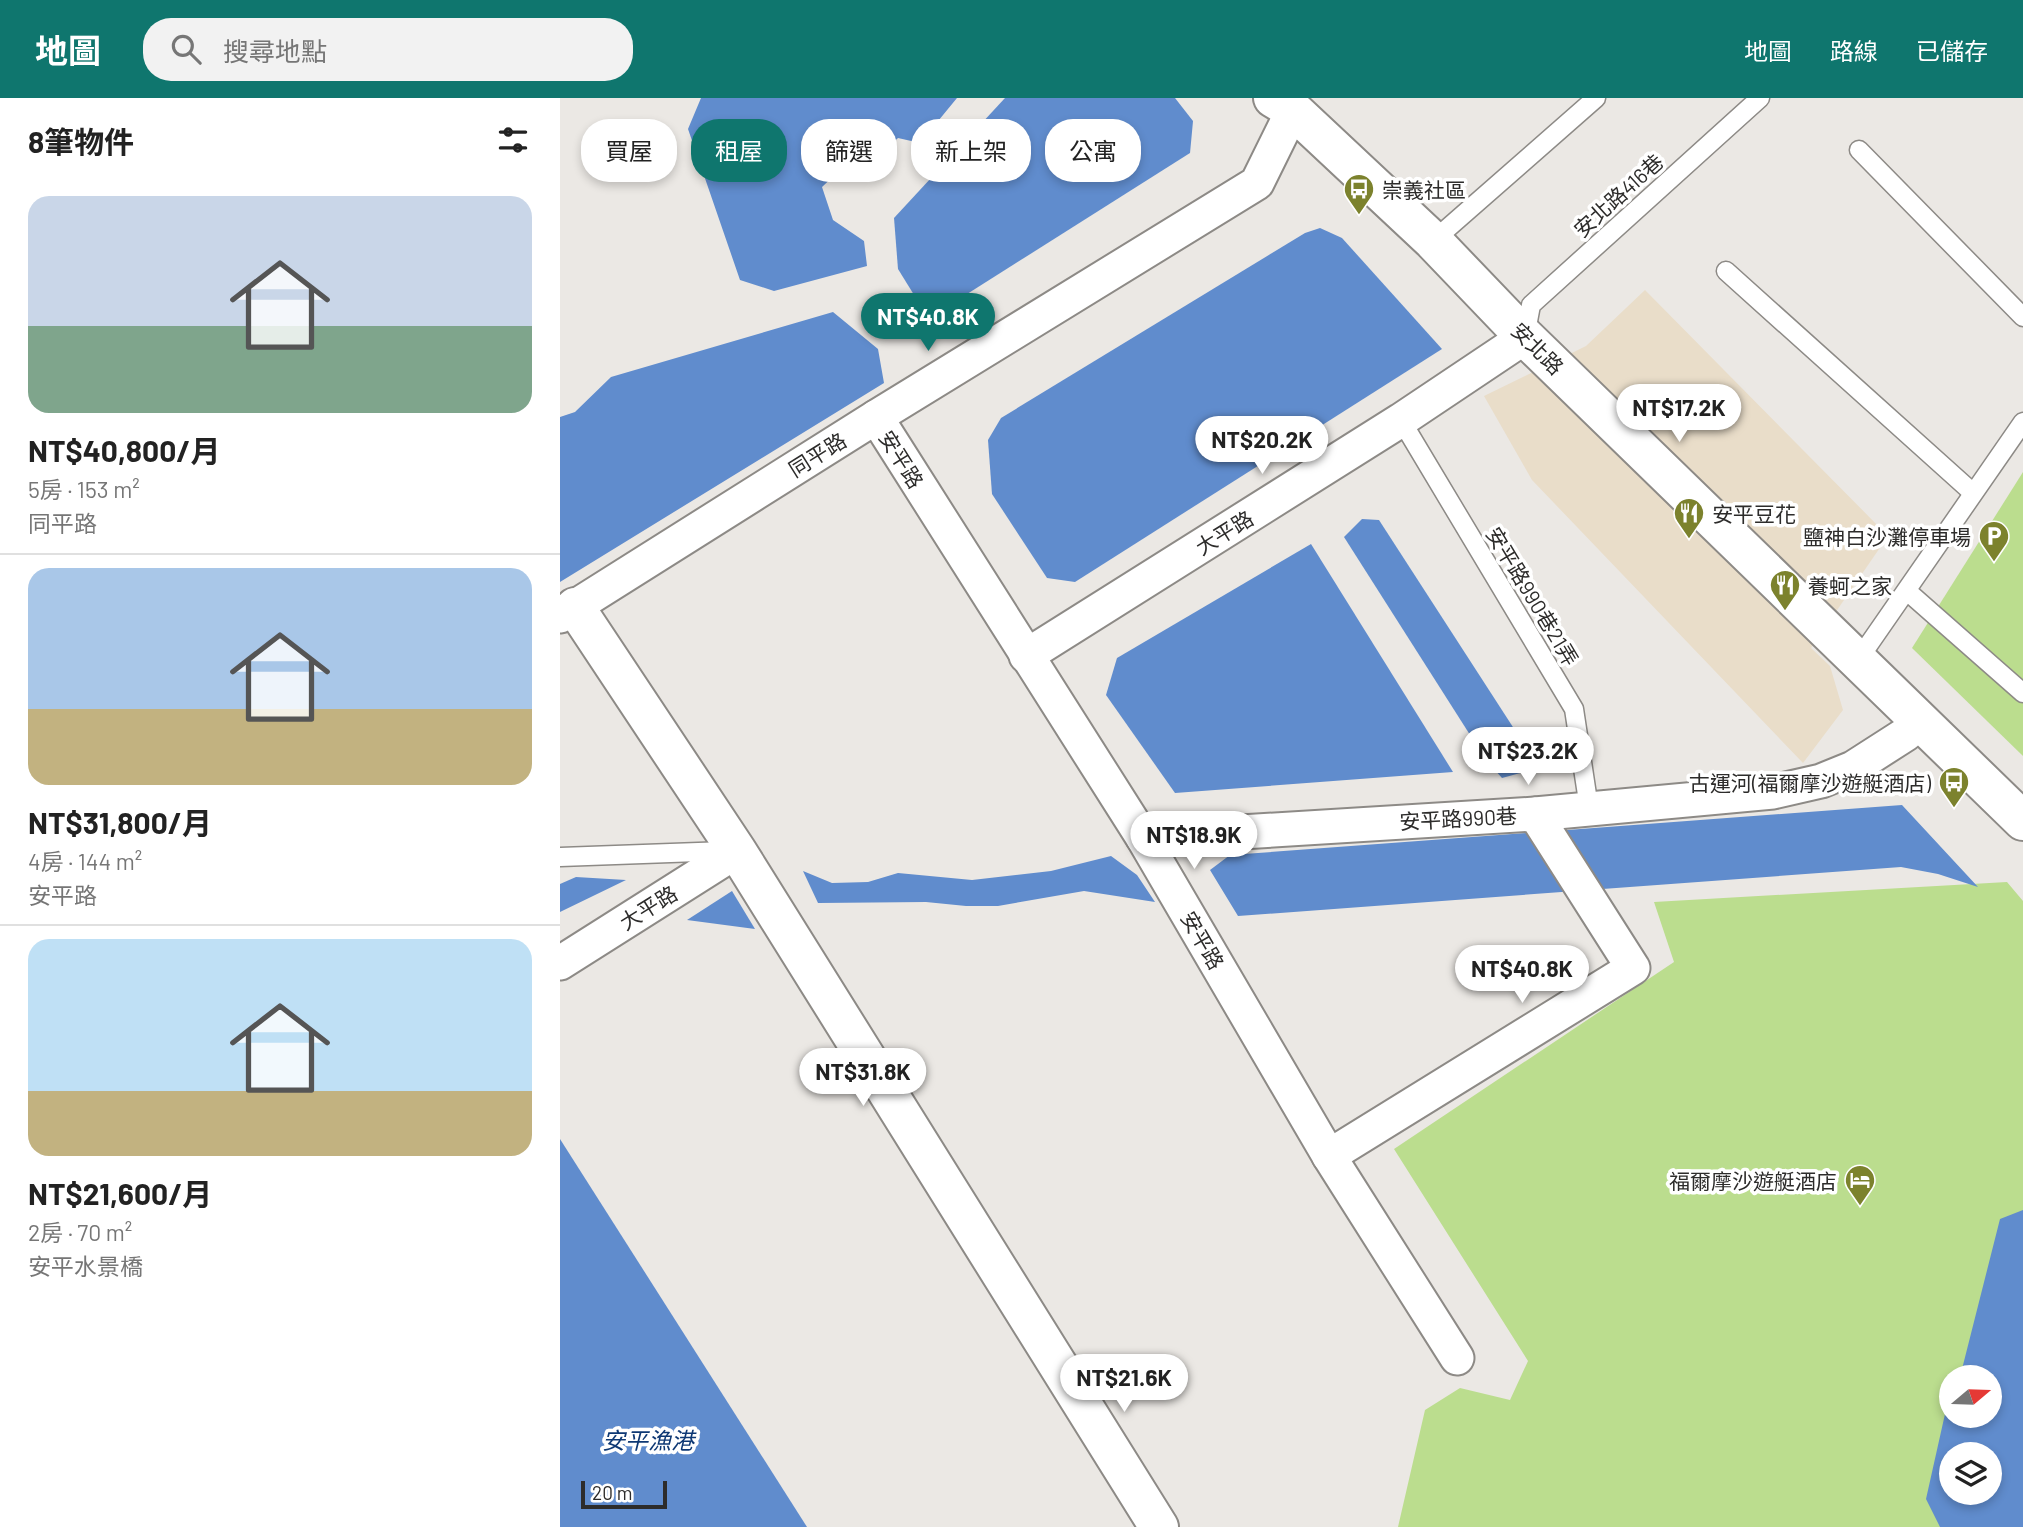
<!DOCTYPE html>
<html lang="zh-TW">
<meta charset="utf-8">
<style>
:root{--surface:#fff;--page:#f2f2f2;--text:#222;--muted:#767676;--line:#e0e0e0;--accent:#0f766e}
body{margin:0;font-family:Barlow,"Noto Sans TC",sans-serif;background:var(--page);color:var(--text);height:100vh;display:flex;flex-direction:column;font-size:26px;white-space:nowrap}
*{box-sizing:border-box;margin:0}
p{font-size:23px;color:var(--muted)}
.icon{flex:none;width:38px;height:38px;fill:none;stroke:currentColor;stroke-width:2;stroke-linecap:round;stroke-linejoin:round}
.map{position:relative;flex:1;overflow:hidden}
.side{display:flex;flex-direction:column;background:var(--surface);width:560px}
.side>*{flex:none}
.banner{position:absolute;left:21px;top:21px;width:665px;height:63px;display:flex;gap:14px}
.needle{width:46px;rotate:71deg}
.buttons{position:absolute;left:1379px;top:1267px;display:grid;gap:14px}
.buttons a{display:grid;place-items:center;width:63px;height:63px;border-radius:50%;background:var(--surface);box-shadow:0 4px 10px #0003;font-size:35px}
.scale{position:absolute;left:21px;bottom:18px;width:86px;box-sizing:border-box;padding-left:7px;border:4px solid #2d2c2b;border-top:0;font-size:19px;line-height:24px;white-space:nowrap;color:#2d2c2b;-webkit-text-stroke:5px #fff;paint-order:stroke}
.price{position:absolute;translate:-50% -60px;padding:0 16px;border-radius:24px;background:#fff;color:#222;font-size:23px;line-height:46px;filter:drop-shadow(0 2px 4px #0008)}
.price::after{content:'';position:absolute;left:50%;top:42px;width:21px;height:16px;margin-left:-10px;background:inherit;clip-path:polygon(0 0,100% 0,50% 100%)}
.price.on{background:var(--accent);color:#fff}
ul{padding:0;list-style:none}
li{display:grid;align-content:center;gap:14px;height:371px;padding:0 28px}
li+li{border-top:2px solid var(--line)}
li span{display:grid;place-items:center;height:217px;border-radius:21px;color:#555}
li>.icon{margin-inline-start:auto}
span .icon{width:126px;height:126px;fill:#fffc;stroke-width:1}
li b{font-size:30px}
h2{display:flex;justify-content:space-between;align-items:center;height:84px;padding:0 28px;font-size:30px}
.pill{padding:0 24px;border-radius:28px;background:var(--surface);box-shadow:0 4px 10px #0003;font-size:24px;line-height:63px}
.pill.on{background:var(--accent);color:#fff}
header{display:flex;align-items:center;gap:42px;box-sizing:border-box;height:98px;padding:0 35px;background:var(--accent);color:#fff}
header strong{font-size:33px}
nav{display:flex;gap:38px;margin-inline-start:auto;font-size:24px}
.search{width:490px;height:63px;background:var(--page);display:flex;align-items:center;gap:18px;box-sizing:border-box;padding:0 24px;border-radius:28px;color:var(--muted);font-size:26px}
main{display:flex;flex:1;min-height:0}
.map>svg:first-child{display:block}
.commercial{fill:#e9ddc9}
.green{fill:#bbdd8e;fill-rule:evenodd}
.water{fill:#608ccd;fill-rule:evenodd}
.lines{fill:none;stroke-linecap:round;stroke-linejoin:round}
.service-casing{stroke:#8d8a86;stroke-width:21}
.minor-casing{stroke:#8d8a86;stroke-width:37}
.tertiary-casing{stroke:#8d8a86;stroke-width:42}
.service{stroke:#fff;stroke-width:18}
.minor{stroke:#fff;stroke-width:33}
.tertiary{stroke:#fff;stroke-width:38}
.labels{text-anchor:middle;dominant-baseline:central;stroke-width:7;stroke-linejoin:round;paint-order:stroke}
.poi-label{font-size:21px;fill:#2d2c2b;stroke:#fff;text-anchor:start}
.street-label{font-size:21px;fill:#2d2c2b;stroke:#fff}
.water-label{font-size:23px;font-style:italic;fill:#0e3874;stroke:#fff}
</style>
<header>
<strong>地圖</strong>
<div class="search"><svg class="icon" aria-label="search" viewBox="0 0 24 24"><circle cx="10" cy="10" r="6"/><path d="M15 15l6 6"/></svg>搜尋地點</div>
<nav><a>地圖</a><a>路線</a><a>已儲存</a></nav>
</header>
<main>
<section class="side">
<h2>8筆物件<svg class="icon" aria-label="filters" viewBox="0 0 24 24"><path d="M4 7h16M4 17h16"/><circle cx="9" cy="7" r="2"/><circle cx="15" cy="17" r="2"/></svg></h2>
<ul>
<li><span style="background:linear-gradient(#c9d6e8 60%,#7fa58c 0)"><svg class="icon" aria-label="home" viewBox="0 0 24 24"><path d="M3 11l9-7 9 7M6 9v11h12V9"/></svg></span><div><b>NT$40,800/月</b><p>5房 · 153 m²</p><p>同平路</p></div></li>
<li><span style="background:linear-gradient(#a9c7e8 65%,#c2b280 0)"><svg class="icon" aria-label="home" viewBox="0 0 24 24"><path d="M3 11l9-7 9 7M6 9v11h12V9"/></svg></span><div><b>NT$31,800/月</b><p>4房 · 144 m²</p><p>安平路</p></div></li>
<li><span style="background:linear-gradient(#bfe0f5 70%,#c2b280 0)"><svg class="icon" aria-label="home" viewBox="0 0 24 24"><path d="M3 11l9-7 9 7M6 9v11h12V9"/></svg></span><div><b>NT$21,600/月</b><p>2房 · 70 m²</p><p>安平水景橋</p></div></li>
</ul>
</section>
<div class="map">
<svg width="1463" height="1429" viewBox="0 0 1463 1429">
<rect width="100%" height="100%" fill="#ebe8e4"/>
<!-- commercial -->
<path class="commercial" d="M 1085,192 L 1328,438 L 1251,550 L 1270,568 L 1283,612 L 1243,665 L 972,382 L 924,298 L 1026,248 Z"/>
<!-- green -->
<g class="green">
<path d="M 1463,374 L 1463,658 L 1352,550 Z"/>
<path d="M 1447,784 L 1463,803 L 1463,1429 L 838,1429 L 865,1312 L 900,1290 L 950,1302 L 968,1263 L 834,1051 L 1114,864 L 1094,804 ZM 1391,1279 L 1430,1279 L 1430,1318 L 1391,1318 ZM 1391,1356 L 1430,1356 L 1430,1395 L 1391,1395 Z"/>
</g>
<!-- water -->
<g class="water">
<path d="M 141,0 L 397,0 L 360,45 L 338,40 L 315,61 L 294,59 L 262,89 L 273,122 L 304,143 L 307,168 L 214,193 L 180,182 L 128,31 Z"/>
<path d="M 445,0 L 615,0 L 633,23 L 630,55 L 385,210 L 359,205 L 338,171 L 334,120 Z"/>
<path d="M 760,130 L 782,140 L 882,251 L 515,484 L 487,480 L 432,396 L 428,342 L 441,320 L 745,135 Z"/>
<path d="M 273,214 L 318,251 L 324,285 L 0,484 L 0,319 L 15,314 L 51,279 Z"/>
<path d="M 802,421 L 819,422 L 969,654 L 964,674 L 942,680 L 926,662 L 784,439 Z"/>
<path d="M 751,446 L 893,674 L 615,695 L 546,597 L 557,560 Z"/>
<path d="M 1342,707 L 1418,789 L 1378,776 L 1341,769 L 678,818 L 650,772 L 670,757 Z"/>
<path d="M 551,758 L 577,777 L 595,804 L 524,793 L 438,808 L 406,808 L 366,804 L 258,805 L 243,773 L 272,785 L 308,784 L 338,775 L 412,782 L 491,773 Z"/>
<path d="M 16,779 L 66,782 L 0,814 L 0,786 Z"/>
<path d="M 172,793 L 195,831 L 127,822 Z"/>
<path d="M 0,1041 L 247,1429 L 0,1429 Z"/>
<path d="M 1463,1112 L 1463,1429 L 1380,1429 L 1366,1401 L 1387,1307 L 1391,1298 L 1391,1318 L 1430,1318 L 1430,1279 L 1400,1279 L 1440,1121 ZM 1391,1356 L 1430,1356 L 1430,1395 L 1391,1395 Z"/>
</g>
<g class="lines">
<!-- service casing -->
<g class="service-casing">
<g id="service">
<path d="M 1299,52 L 1463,219"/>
<path d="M 873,143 L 1036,0"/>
<path d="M 1166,173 L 1413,395"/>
<path d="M 965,239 L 971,207 L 1200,0"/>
<path d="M 841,322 L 1014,611 L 1029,710"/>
<path d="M 1347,493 L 1463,595"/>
<path d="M 1298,562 L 1463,324"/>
<path d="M 0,759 L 166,753"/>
</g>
</g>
<!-- minor casing -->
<g class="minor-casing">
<g id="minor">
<path d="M 316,319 L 583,740 L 769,1058 L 897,1260"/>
<path d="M 0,518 L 316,319 L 697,85 L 733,12"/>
<path d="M 466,558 L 841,322 L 965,239"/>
<path d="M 583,740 L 975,716 L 1213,694 L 1261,683 L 1293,670 L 1346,636 L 1358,618"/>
<path d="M 0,865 L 177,753"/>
<path d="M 769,1058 L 1073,870 L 975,716"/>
</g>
</g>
<!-- tertiary casing -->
<g class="tertiary-casing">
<g id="tertiary">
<path d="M 713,0 L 733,12 L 873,143 L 965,239 L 1463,723"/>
<path d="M 15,509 L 177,753 L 599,1429"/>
</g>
</g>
<!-- service -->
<use href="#service" class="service"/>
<!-- minor -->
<use href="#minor" class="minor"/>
<!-- tertiary -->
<use href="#tertiary" class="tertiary"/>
</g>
<!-- icons -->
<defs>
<g id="bus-pin" transform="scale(1.575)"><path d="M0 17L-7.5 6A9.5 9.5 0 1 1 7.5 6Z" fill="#7c822d" stroke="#fff"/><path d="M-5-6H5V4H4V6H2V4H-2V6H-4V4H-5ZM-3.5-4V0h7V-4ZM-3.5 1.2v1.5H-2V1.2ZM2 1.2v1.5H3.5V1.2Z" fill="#fff"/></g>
<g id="restaurant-pin" transform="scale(1.575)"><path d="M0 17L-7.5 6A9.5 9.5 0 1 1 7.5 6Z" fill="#7c822d" stroke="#fff"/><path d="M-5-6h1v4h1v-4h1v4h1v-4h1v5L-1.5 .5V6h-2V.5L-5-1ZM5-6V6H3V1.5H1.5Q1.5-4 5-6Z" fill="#fff"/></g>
<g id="parking-pin" transform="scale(1.575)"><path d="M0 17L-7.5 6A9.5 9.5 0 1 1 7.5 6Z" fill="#7c822d" stroke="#fff"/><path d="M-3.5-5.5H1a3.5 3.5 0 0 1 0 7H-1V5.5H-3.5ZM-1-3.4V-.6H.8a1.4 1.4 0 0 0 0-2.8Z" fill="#fff"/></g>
<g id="hotel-pin" transform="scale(1.575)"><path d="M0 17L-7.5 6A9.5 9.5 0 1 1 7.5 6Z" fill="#7c822d" stroke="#fff"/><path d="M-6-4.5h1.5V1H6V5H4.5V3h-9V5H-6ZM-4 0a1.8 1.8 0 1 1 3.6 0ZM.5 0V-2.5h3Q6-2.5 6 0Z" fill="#fff"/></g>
</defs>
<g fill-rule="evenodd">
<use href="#bus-pin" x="799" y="91"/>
<use href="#restaurant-pin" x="1129" y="415"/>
<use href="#parking-pin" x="1434" y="438"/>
<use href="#restaurant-pin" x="1225" y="487"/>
<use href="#bus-pin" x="1394" y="684"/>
<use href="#hotel-pin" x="1300" y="1082"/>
</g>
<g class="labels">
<!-- poi labels -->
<g class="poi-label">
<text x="822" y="91">崇義社區</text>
<text x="1152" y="415">安平豆花</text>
<text x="1411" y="438" text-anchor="end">鹽神白沙灘停車場</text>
<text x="1248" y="487">養蚵之家</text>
<text x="1371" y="684" text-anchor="end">古運河(福爾摩沙遊艇酒店)</text>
<text x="1277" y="1082" text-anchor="end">福爾摩沙遊艇酒店</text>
</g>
<!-- street labels -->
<g class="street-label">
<text transform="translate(1058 97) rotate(-42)">安北路416巷</text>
<text transform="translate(978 250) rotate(45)">安北路</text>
<text transform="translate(257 356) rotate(-32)">同平路</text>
<text transform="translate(342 361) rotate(58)">安平路</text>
<text transform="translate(664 434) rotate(-32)">大平路</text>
<text transform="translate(973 498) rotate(59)">安平路990巷21弄</text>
<text transform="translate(898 720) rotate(-3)">安平路990巷</text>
<text transform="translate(88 809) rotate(-32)">大平路</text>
<text transform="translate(643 842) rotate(60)">安平路</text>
</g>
<!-- water labels -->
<g class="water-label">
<text x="88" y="1342">安平漁港</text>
</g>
</g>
</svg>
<div class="buttons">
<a><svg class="needle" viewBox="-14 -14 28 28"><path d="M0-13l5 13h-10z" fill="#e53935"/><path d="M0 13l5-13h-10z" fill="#767676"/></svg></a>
<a><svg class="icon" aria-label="layers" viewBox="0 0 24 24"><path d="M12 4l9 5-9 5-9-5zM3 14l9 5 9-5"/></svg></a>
</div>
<div class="scale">20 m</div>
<b class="price on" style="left:368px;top:255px">NT$40.8K</b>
<b class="price" style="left:1119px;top:346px">NT$17.2K</b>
<b class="price" style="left:702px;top:378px">NT$20.2K</b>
<b class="price" style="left:968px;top:689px">NT$23.2K</b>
<b class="price" style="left:634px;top:773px">NT$18.9K</b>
<b class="price" style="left:962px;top:907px">NT$40.8K</b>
<b class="price" style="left:303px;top:1010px">NT$31.8K</b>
<b class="price" style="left:564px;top:1316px">NT$21.6K</b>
<div class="banner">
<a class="pill">買屋</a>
<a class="pill on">租屋</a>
<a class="pill">篩選</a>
<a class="pill">新上架</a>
<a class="pill">公寓</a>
</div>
</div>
</main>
